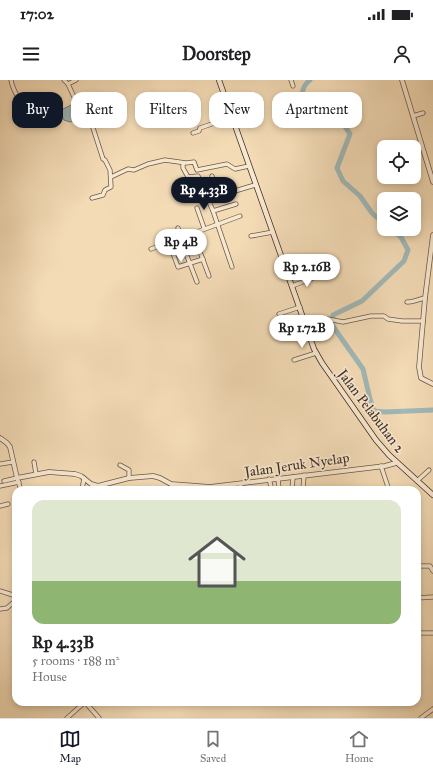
<!DOCTYPE html>
<meta charset="utf-8">
<style>
:root{--surface:#fff;--page:#f2f2f2;--text:#202124;--muted:#757577;--line:#e0e0e0;--accent:#111827}
body{margin:0;font-family:"IM FELL Great Primer",serif;background:var(--page);color:var(--text);height:100vh;display:flex;flex-direction:column;font-size:15px;white-space:nowrap}
*{box-sizing:border-box;margin:0}
p{font-size:13px;color:var(--muted)}
.icon{flex:none;width:22px;height:22px;fill:none;stroke:currentColor;stroke-width:2;stroke-linecap:round;stroke-linejoin:round}
.map{position:relative;flex:1;overflow:hidden}
.sheet{position:absolute;left:12px;top:406px;width:409px;height:220px;display:flex;flex-direction:column;background:var(--surface);border-radius:12px;box-shadow:0 2px 6px #0003}
.sheet>*{flex:none}
.top-card{position:absolute;left:12px;top:12px;width:409px;height:36px;display:flex;gap:8px}
.fabs{position:absolute;left:377px;top:60px;display:grid;gap:8px}
.fabs a{display:grid;place-items:center;width:44px;height:44px;border-radius:8px;background:var(--surface);box-shadow:0 2px 6px #0003;font-size:20px}
.price{position:absolute;translate:-50% -34px;padding:0 9px;border-radius:14px;background:#fff;color:#222;font-size:13px;line-height:26px;filter:drop-shadow(0 1px 2px #0008)}
.price::after{content:'';position:absolute;left:50%;top:24px;width:12px;height:9px;margin-left:-6px;background:inherit;clip-path:polygon(0 0,100% 0,50% 100%)}
.price.selected{background:var(--accent);color:#fff}
ul{padding:0;list-style:none}
li{display:grid;align-content:center;gap:8px;height:212px;padding:0 20px}
li+li{border-top:1px solid var(--line)}
li span{display:grid;place-items:center;height:124px;border-radius:12px;color:#555}
li>.icon{margin-inline-start:auto}
span .icon{width:72px;height:72px;fill:#fffc;stroke-width:1}
li b{font-size:17px}
.tag{padding:0 14px;border-radius:12px;background:var(--surface);box-shadow:0 2px 6px #0003;font-size:14px;line-height:36px}
.tag.selected{background:var(--accent);color:#fff}
.status{display:flex;justify-content:space-between;align-items:center;height:28px;padding:0 20px;background:var(--surface);direction:ltr}
.status svg{height:11px;fill:currentColor}
header{display:flex;justify-content:space-between;align-items:center;height:52px;padding:0 20px;background:var(--surface);font-size:18px;font-weight:800}
.tabs{display:flex;justify-content:space-around;align-items:center;height:56px;border-top:1px solid var(--line);background:var(--surface);font-size:11px;color:var(--muted)}
.tabs a{display:grid;justify-items:center;gap:2px}
.tabs .selected{color:var(--accent)}
.map>svg:first-child{display:block}
.water{fill:#a0b8b8;stroke:#7a807c}
.lines{fill:none;stroke-linecap:round;stroke-linejoin:round}
.river{stroke:#a0b8b8;stroke-width:5}
.minor-casing{stroke:#6e5848;stroke-width:5}
.tertiary-casing{stroke:#6e5848;stroke-width:5.5}
.secondary-casing{stroke:#412c23;stroke-width:6}
.minor{stroke:#f7e8d0;stroke-width:3.5}
.tertiary{stroke:#f7e8d0;stroke-width:4}
.secondary{stroke:#f7e8d0;stroke-width:4.5}
.labels{text-anchor:middle;dominant-baseline:central;stroke-width:3.5;stroke-linejoin:round;paint-order:stroke}
.street-label{font-size:14px;fill:#412c23;stroke:#f7e8d0}
</style>
<div class="status"><b>17:02</b><svg viewBox="0 0 49 12"><path d="M0 12V9h3v3zM5 12V6h3v6zM10 12V3h3v9zM15 12V0h3v12zM26 1h20v11H26zM47 4h2v5h-2z"/></svg></div>
<header><svg class="icon" aria-label="menu" viewBox="0 0 24 24"><path d="M4 6h16M4 12h16M4 18h16"/></svg>Doorstep<svg class="icon" aria-label="person" viewBox="0 0 24 24"><circle cx="12" cy="8" r="4"/><path d="M4 21q1-7 8-7t8 7"/></svg></header>
<div class="map">
<svg width="433" height="638" viewBox="0 0 433 638">
<rect width="100%" height="100%" fill="#f3dbb6"/>
<filter id="stains"><feTurbulence type="fractalNoise" baseFrequency=".005" numOctaves="4"/><feColorMatrix values="0 0 0 0 .2 0 0 0 0 .09 0 0 0 0 .02 0 0 0 .5 -.17"/></filter>
<radialGradient id="worn" r=".72"><stop offset=".6" stop-color="#630" stop-opacity="0"/><stop offset="1" stop-color="#630" stop-opacity=".3"/></radialGradient>
<!-- water -->
<path class="water" d="M 73,24 L 78,25 L 81,35 L 78,40 L 70,42 L 64,40 L 59,31 Z"/>
<g class="lines">
<!-- river -->
<g class="river">
<path d="M 310,0 C 302,6 302,13 302,22 L 319,35 L 344,45 L 350,54 L 337,88 L 343,101 L 360,116 L 372,133 L 384,144"/>
<path d="M 390,149 L 401,157 L 408,170 L 404,181 L 362,221 L 333,235 L 332,245 L 363,289 L 370,319 L 374,331 L 385,332 L 433,330"/>
</g>
<!-- minor casing -->
<g class="minor-casing">
<g id="minor">
<path d="M 11,0 C 13,12 24,28 33,36"/>
<path d="M 64,0 L 68,4 L 74,17 L 93,48 L 103,79 L 105,80 L 110,90 L 111,107 L 105,110 L 103,115 L 92,118"/>
<path d="M 291,0 L 293,6"/>
<path d="M 68,4 L 76,0"/>
<path d="M 230,31 L 242,26 L 242,21"/>
<path d="M 413,36 L 423,33"/>
<path d="M 193,53 L 199,51 L 200,48 L 232,37"/>
<path d="M 183,83 L 183,88 L 188,97 L 198,96 L 213,131 L 232,187"/>
<path d="M 212,96 L 218,115"/>
<path d="M 111,97 L 128,89 L 134,90 L 148,84 L 165,80 L 186,83 L 194,82 L 197,90 L 227,84 L 235,89 L 249,86"/>
<path d="M 208,119 L 255,105"/>
<path d="M 197,128 L 204,148"/>
<path d="M 213,131 L 236,124"/>
<path d="M 178,148 L 181,158"/>
<path d="M 193,153 L 209,196"/>
<path d="M 251,156 L 273,152"/>
<path d="M 180,158 L 197,202"/>
<path d="M 169,162 L 178,187 L 203,179"/>
<path d="M 151,169 L 240,136"/>
<path d="M 292,206 L 318,196"/>
<path d="M 407,222 C 413,223 418,219 425,218"/>
<path d="M 279,234 L 300,227"/>
<path d="M 304,240 L 311,238 L 323,238 L 343,242 L 371,236 L 384,236 L 388,239 L 402,241 L 423,241"/>
<path d="M 294,280 L 316,273"/>
<path d="M 34,382 L 36,394"/>
<path d="M 0,384 L 13,382"/>
<path d="M 120,385 L 129,390 L 129,398"/>
<path d="M 381,386 L 389,410"/>
<path d="M 278,398 L 279,410"/>
<path d="M 269,399 L 272,410"/>
<path d="M 4,401 L 17,398 L 21,410"/>
<path d="M 417,401 L 429,390"/>
<path d="M 240,404 L 242,410"/>
<path d="M 0,406 L 19,402"/>
<path d="M 82,410 L 84,398"/>
<path d="M 292,410 L 293,397"/>
<path d="M 303,410 L 304,395"/>
<path d="M 0,426 L 8,424"/>
<path d="M 417,484 L 421,486 L 430,486 L 433,491"/>
<path d="M 0,511 L 16,516"/>
<path d="M 417,518 L 433,517"/>
<path d="M 0,529 L 7,528 L 16,520"/>
<path d="M 417,553 L 433,553"/>
<path d="M 85,622 L 99,638"/>
<path d="M 67,638 L 85,622"/>
<path d="M 421,638 L 433,629"/>
</g>
</g>
<!-- tertiary casing -->
<g class="tertiary-casing">
<g id="tertiary">
<path d="M 402,0 L 433,102"/>
<path d="M 433,155 L 425,218 L 419,287 L 421,298 L 433,304"/>
<path d="M 0,358 L 7,363 L 10,367 L 17,398 L 49,392 L 75,394 L 81,396 L 91,404 L 98,406 L 129,398 L 153,396 L 160,398 L 171,404 L 210,407 L 385,386 L 396,383"/>
</g>
</g>
<!-- secondary casing -->
<g class="secondary-casing">
<path id="secondary" d="M 219,0 L 314,269 L 322,283 L 376,360 L 389,375 L 433,415"/>
</g>
<!-- minor -->
<use href="#minor" class="minor"/>
<!-- tertiary -->
<use href="#tertiary" class="tertiary"/>
<!-- secondary -->
<use href="#secondary" class="secondary"/>
</g>
<g class="labels">
<!-- street labels -->
<g class="street-label">
<text transform="translate(371 331) rotate(53)">Jalan Pelabuhan 2</text>
<text transform="translate(297 385) rotate(-8)">Jalan Jeruk Nyelap</text>
</g>
</g>
<rect width="100%" height="100%" filter="url(#stains)"/>
<rect width="100%" height="100%" fill="url(#worn)"/>
</svg>
<div class="fabs">
<a><svg class="icon" aria-label="locate" viewBox="0 0 24 24"><circle cx="12" cy="12" r="6"/><path d="M12 2v4M12 18v4M2 12h4M18 12h4"/></svg></a>
<a><svg class="icon" aria-label="layers" viewBox="0 0 24 24"><path d="M12 4l9 5-9 5-9-5zM3 14l9 5 9-5"/></svg></a>
</div>
<b class="price selected" style="left:204px;top:131px">Rp 4.33B</b>
<b class="price" style="left:181px;top:183px">Rp 4B</b>
<b class="price" style="left:307px;top:208px">Rp 2.16B</b>
<b class="price" style="left:302px;top:269px">Rp 1.72B</b>
<div class="top-card">
<a class="tag selected">Buy</a>
<a class="tag">Rent</a>
<a class="tag">Filters</a>
<a class="tag">New</a>
<a class="tag">Apartment</a>
</div>
<section class="sheet">
<ul>
<li><span style="background:linear-gradient(#dfe7d0 65%,#8fb573 0)"><svg class="icon" aria-label="home" viewBox="0 0 24 24"><path d="M3 11l9-7 9 7M6 9v11h12V9"/></svg></span><div><b>Rp 4.33B</b><p>5 rooms · 188 m²</p><p>House</p></div></li>
</ul>
</section>
</div>
<nav class="tabs">
<a class="selected"><svg class="icon" aria-label="map" viewBox="0 0 24 24"><path d="M3 6l6-2 6 2 6-2v14l-6 2-6-2-6 2zM9 4v14M15 6v14"/></svg>Map</a>
<a><svg class="icon" aria-label="saved" viewBox="0 0 24 24"><path d="M7 4h10v16l-5-4-5 4z"/></svg>Saved</a>
<a><svg class="icon" aria-label="home" viewBox="0 0 24 24"><path d="M3 11l9-7 9 7M6 9v11h12V9"/></svg>Home</a>
</nav>
